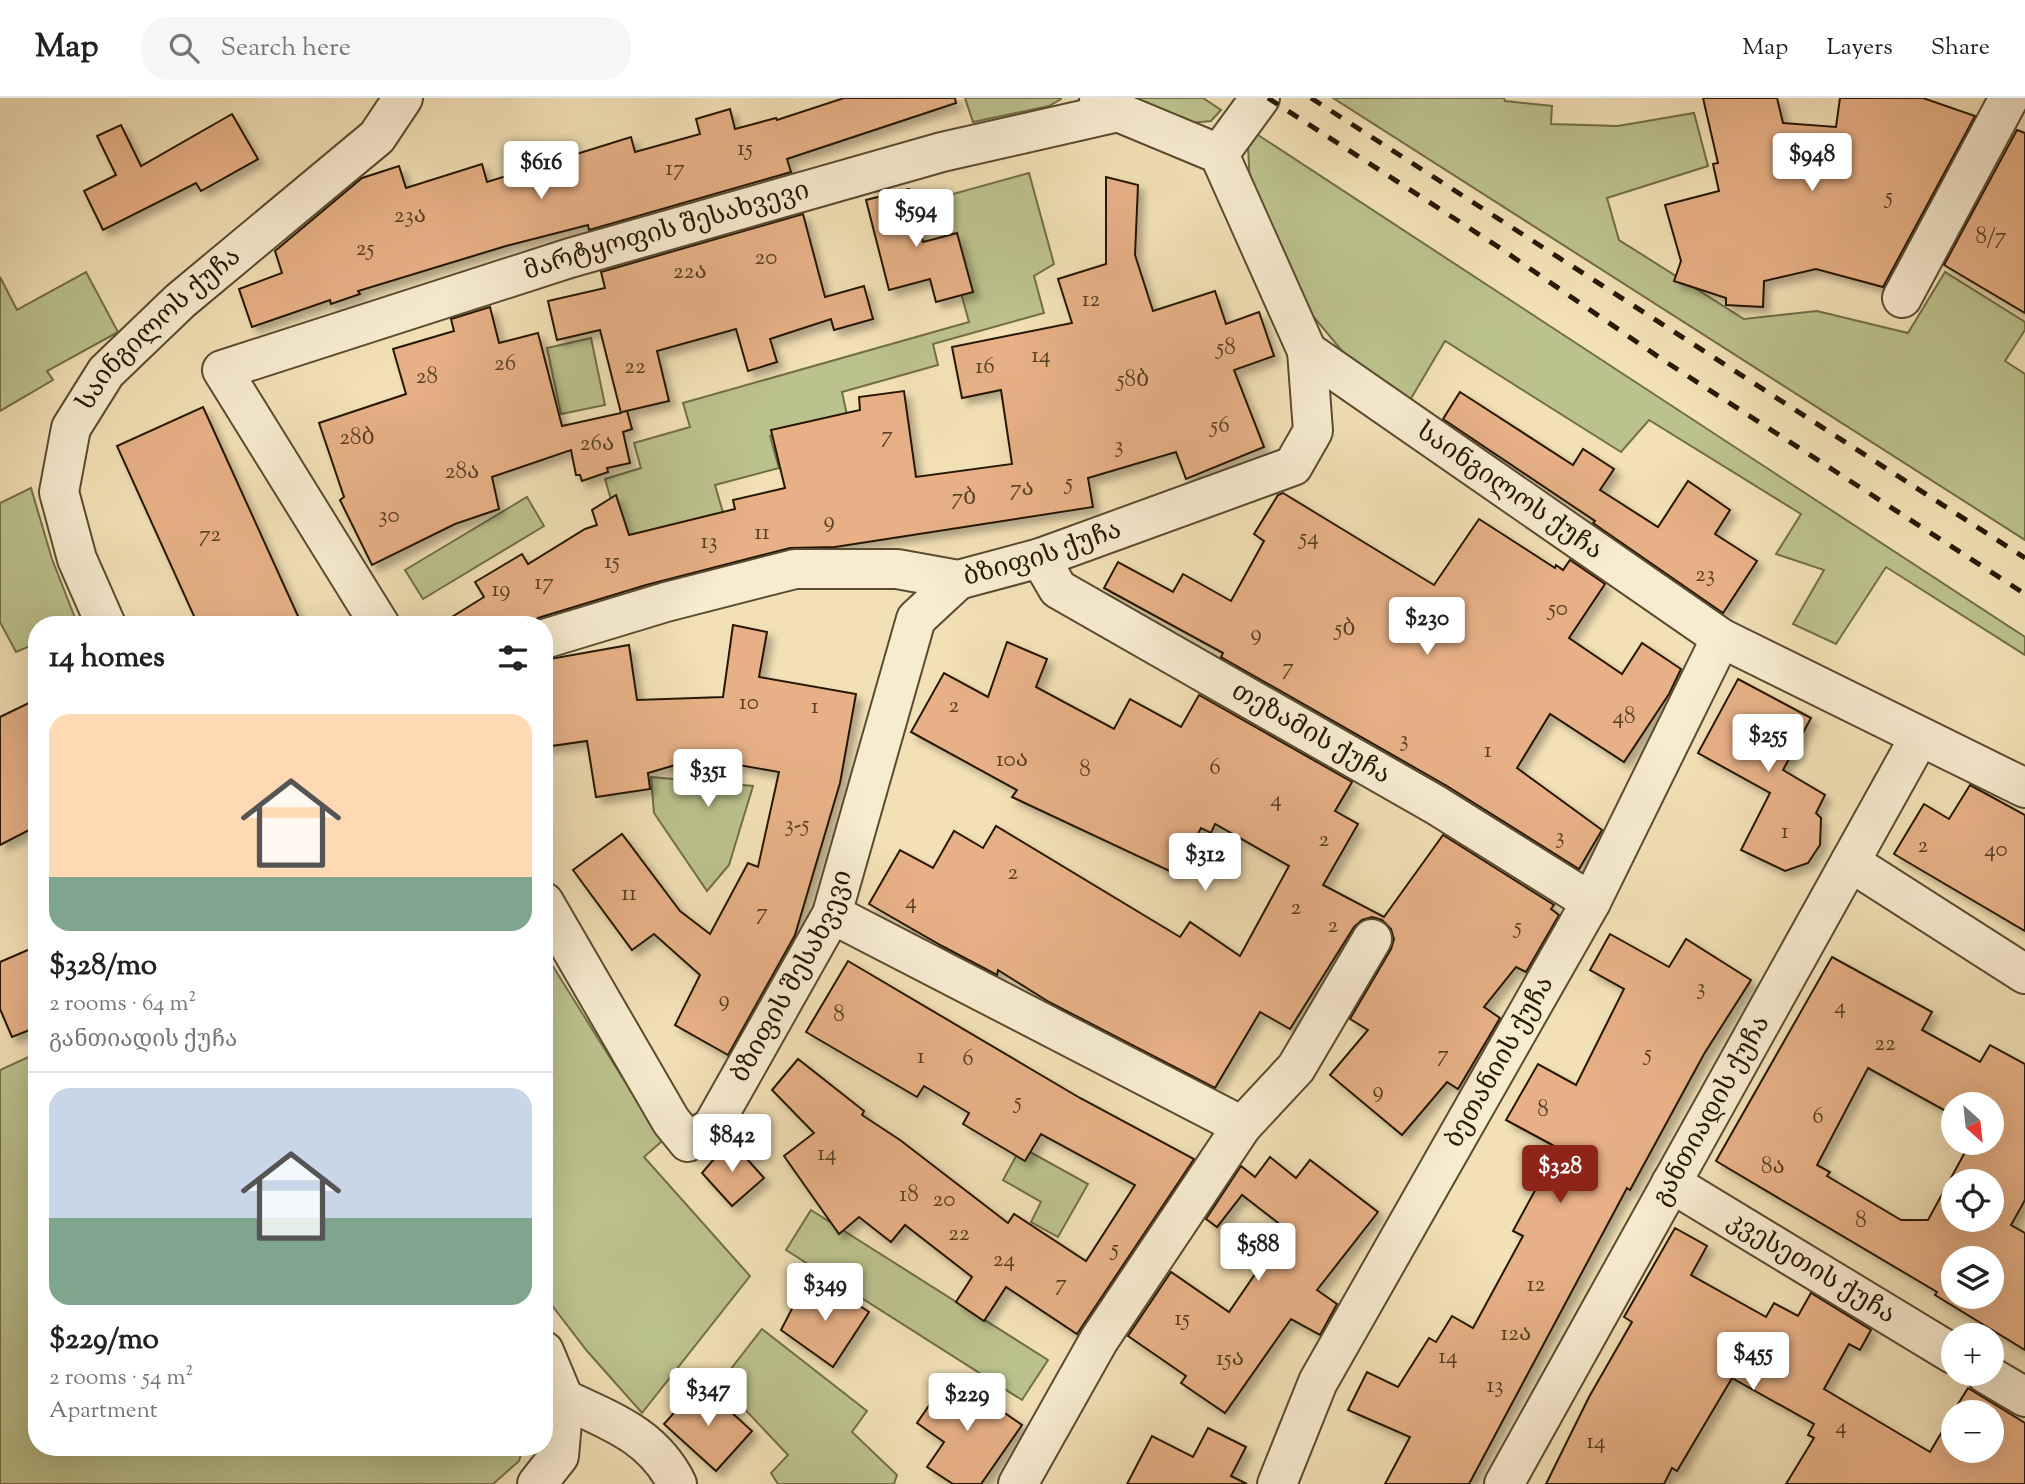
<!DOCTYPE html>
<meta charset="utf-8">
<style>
:root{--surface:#fff;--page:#f6f6f6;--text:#222;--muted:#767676;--line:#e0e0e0;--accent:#8f2418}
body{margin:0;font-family:"Sorts Mill Goudy","Noto Serif Georgian",serif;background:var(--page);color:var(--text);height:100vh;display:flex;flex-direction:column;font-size:26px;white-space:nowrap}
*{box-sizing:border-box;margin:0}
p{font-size:23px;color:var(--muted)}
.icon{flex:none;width:38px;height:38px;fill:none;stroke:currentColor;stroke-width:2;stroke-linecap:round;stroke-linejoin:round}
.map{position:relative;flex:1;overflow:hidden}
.drawer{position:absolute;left:28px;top:518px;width:525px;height:840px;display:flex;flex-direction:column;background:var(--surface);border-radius:28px;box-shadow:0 7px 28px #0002}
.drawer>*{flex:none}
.needle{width:46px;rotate:153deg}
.buttons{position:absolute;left:1941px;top:994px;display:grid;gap:14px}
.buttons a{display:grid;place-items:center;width:63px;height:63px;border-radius:50%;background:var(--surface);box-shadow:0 7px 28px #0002;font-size:35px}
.price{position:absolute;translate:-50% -60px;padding:0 16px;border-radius:7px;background:#fff;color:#222;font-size:23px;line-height:46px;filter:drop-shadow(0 2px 4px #0008)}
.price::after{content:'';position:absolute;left:50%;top:42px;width:21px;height:16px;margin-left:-10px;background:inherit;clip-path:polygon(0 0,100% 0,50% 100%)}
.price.selected{background:var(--accent);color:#fff}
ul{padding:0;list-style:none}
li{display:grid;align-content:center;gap:14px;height:371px;padding:0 21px}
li+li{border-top:2px solid var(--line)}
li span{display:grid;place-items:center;height:217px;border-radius:21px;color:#555}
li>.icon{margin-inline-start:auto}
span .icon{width:126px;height:126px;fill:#fffc;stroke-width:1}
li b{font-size:30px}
h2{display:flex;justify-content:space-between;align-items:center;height:84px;padding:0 21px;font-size:30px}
header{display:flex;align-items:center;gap:42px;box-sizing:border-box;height:98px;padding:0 35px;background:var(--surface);border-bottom:2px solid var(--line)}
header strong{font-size:33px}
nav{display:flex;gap:38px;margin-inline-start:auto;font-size:24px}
.search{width:490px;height:63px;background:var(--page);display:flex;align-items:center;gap:18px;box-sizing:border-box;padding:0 24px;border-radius:28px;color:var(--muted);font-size:26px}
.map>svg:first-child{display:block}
.green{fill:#bcc28d;stroke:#726e48;stroke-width:2}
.building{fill:#e7b086;stroke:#271904;stroke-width:2;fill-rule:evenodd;filter:url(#shadow)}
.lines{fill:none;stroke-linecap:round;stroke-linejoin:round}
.minor-casing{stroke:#5a4b30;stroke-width:42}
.minor{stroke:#f7ebd0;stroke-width:38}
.rail{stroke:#271904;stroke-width:5;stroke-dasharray:12 12;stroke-linecap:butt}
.labels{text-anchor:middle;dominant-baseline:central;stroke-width:7;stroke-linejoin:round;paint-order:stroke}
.number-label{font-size:23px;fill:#573f24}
.street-label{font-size:26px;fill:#271904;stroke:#f7ebd0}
</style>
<header>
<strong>Map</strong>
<div class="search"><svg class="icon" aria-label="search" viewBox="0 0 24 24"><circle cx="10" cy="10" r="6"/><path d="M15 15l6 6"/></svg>Search here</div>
<nav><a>Map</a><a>Layers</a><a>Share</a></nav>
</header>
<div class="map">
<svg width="2025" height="1386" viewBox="0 0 2025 1386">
<defs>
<filter id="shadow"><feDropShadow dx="6" dy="6" stdDeviation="3.5" flood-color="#0004"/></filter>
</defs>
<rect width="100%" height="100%" fill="#f2e0b6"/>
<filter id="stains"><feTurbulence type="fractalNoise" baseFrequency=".00286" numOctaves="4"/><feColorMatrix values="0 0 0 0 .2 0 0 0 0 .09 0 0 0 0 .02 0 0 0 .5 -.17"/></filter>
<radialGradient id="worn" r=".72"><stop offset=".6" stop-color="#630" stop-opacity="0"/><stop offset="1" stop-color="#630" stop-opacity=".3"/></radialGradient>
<!-- green -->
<g class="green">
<path d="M 965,0 L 1061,0 L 1061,1 L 1049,8 L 973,24 Z"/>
<path d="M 1135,0 L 1203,0 L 1221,12 L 1211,23 L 1179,26 Z"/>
<path d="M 1333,0 L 1504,0 L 1505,3 L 1552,8 L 1551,26 L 1618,28 L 1694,15 L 1708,68 L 1607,100 L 1619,142 L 1744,221 L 1817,213 L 1908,235 L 1945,174 L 2025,224 L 2025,232 L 2005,263 L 2025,276 L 2025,442 Z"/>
<path d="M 1255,35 L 2025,539 L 2025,557 L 1886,469 L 1836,546 L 1793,526 L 1824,472 L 1776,456 L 1801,416 L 1649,322 L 1621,354 L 1445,243 L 1406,309 L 1342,253 L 1308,212 L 1250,88 L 1248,48 Z"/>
<path d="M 1029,75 L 1054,166 L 1034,178 L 1044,215 L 933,246 L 938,267 L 842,294 L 847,317 L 770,338 L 779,370 L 715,387 L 726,425 L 626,453 L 605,381 L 641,370 L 634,345 L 690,329 L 683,305 L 969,224 L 935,101 Z"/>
<path d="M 86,174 L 118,234 L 47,273 L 53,282 L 0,313 L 0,179 L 17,212 Z"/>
<path d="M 591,240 L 605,307 L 561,316 L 547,250 Z"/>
<path d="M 31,390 L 52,461 L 77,525 L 37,527 L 37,545 L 16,554 L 0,524 L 0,405 Z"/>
<path d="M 527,399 L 544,428 L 423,501 L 405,472 Z"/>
<path d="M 651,679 L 753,688 L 729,767 L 707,793 L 654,715 Z"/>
<path d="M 544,854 L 662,1043 L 644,1059 L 750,1178 L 642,1315 L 587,1253 L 544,1197 Z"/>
<path d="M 37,955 L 37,1349 L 523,1349 L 519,1363 L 493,1386 L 0,1386 L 0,972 Z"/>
<path d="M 1021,1049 L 1088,1086 L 1058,1139 L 1031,1124 L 1041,1104 L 1003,1082 Z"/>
<path d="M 811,1112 L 1048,1262 L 1022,1302 L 786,1152 Z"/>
<path d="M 762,1231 L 867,1313 L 852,1334 L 897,1377 L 894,1386 L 778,1386 L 771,1375 L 788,1357 L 720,1285 Z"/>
</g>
<!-- building -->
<g class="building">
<path d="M 844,0 L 955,0 L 956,5 L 787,61 L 791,74 L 589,132 L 588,127 L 506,148 L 358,193 L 360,196 L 331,206 L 330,202 L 252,229 L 239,191 L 282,175 L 275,153 L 362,80 L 399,68 L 406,90 L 482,66 L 487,84 L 631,39 L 635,54 L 700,36 L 696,21 L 730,11 L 735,31 L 776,20 L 777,22 Z"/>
<path d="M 1703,0 L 1777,0 L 1783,25 L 1836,29 L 1840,0 L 1923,0 L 1975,18 L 1883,189 L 1816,171 L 1764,183 L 1763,209 L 1726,207 L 1726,200 L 1674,183 L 1681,163 L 1665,107 L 1719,93 L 1713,66 L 1718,65 Z"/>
<path d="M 232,16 L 258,61 L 201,93 L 196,85 L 103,132 L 84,93 L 116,77 L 97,38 L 121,27 L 141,68 Z"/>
<path d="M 2017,32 L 2025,35 L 2025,215 L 1944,167 Z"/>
<path d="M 1106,79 L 1138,87 L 1135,157 L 1153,213 L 1215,193 L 1226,226 L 1259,214 L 1274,258 L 1234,272 L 1264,349 L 1186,381 L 1176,354 L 1088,380 L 1093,409 L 835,449 L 790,450 L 646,487 L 538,520 L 528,527 L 439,527 L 484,499 L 475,484 L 522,456 L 528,466 L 585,431 L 597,427 L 592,412 L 616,397 L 629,437 L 735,411 L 733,402 L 785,390 L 771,332 L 860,312 L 859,299 L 904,293 L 916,379 L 1012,366 L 1001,292 L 962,300 L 952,249 L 1072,225 L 1058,181 L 1106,166 Z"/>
<path d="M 909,91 L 923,144 L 957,135 L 973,194 L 936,204 L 930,181 L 889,192 L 866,102 Z"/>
<path d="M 803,116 L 825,199 L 864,188 L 873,221 L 834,232 L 831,221 L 770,241 L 777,264 L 748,273 L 736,231 L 657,253 L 669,303 L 622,314 L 627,313 L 632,331 L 623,334 L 630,365 L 607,370 L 608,374 L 582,383 L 580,377 L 576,377 L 571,352 L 492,379 L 499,411 L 455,426 L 372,467 L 340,402 L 344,399 L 319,325 L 406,296 L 393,251 L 454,233 L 451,221 L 490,209 L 499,245 L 538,235 L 562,328 L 621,315 L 600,232 L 557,242 L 548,203 L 605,190 L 601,174 Z"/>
<path d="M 1460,294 L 1573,367 L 1583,351 L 1614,371 L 1600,392 L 1658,429 L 1688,383 L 1730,412 L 1715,436 L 1757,463 L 1723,515 L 1593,425 L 1595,423 L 1443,321 Z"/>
<path d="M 203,309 L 302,527 L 198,527 L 117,348 Z"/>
<path d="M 1283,395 L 1434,487 L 1479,421 L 1555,470 L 1556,467 L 1563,472 L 1570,462 L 1605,486 L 1569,540 L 1622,576 L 1642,545 L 1681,571 L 1669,596 L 1624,664 L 1550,616 L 1517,670 L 1602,732 L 1579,771 L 1447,688 L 1221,559 L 1223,555 L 1104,490 L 1118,464 L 1173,494 L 1183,476 L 1231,503 L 1264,443 L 1254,436 L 1278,397 Z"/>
<path d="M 733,527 L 767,534 L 759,579 L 856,596 L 840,685 L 795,837 L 728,957 L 675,927 L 700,877 L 654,836 L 632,852 L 573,772 L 622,736 L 680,813 L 710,836 L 748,765 L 758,769 L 779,674 L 699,660 L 648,675 L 650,691 L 596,699 L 587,643 L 544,649 L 544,562 L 629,547 L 637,602 L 723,599 Z"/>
<path d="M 1007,544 L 1047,561 L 1036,589 L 1114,631 L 1130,601 L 1181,629 L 1199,597 L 1352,684 L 1335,713 L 1358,726 L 1323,787 L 1384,819 L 1443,737 L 1554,807 L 1551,811 L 1559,817 L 1526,874 L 1516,869 L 1484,909 L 1500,920 L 1458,991 L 1447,984 L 1402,1037 L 1330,977 L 1368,932 L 1350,921 L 1391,851 L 1394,841 L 1391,831 L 1382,822 L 1372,819 L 1362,822 L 1354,829 L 1290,931 L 1260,914 L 1215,990 L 1049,904 L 998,872 L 997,877 L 942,848 L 869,806 L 900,752 L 933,770 L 954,733 L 983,750 L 996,728 L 1180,839 L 1190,824 L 1240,858 L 1289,768 L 1215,726 L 1211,735 L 1201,730 L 1176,776 L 1012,699 L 1017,692 L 911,634 L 944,575 L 988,599 Z"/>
<path d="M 1738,581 L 1811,620 L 1783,672 L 1825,697 L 1816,715 L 1821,720 L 1820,747 L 1808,765 L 1785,773 L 1741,752 L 1770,695 L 1698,655 Z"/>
<path d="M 37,601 L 37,728 L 0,747 L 0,619 Z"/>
<path d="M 1970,687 L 2025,717 L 2025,833 L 1894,756 L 1924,706 L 1949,721 Z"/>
<path d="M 1610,836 L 1669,869 L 1686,841 L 1751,882 L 1704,956 L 1630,1092 L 1627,1090 L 1469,1386 L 1385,1386 L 1410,1339 L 1348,1312 L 1367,1274 L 1398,1289 L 1429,1240 L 1436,1244 L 1452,1218 L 1473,1230 L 1523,1138 L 1513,1133 L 1558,1050 L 1506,1022 L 1538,966 L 1576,987 L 1624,891 L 1590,872 Z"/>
<path d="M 37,848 L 37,929 L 12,939 L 0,911 L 0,864 Z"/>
<path d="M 1832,859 L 1932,914 L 1922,932 L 1980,964 L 1990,947 L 2025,966 L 2025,1102 L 2011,1127 L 2025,1135 L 2025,1252 L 1935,1197 L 1937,1194 L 1716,1063 ZM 1868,970 L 1953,1017 L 1953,1006 L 1992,1006 L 1992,1045 L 1970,1045 L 1928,1122 L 1901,1122 L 1827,1078 L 1830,1074 L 1817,1067 ZM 1953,1083 L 1992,1083 L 1992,1122 L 1953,1122 ZM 1953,1160 L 1992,1160 L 1992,1199 L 1953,1199 Z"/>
<path d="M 848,863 L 1080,1000 L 1194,1061 L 1077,1236 L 1006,1189 L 984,1223 L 956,1204 L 972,1179 L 905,1127 L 891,1144 L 859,1119 L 839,1136 L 784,1058 L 814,1035 L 772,992 L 798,961 L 864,1013 L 862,1017 L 900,1042 L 1008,1125 L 1014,1116 L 1086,1163 L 1135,1087 L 1041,1036 L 1025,1063 L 963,1026 L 969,1015 L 924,988 L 917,999 L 806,934 Z"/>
<path d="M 730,1042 L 764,1080 L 732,1108 L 702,1075 Z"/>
<path d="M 1270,1059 L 1296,1080 L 1310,1062 L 1378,1114 L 1317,1192 L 1337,1206 L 1320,1237 L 1291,1221 L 1225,1315 L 1181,1285 L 1186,1278 L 1128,1238 L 1171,1174 L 1229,1214 L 1286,1131 L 1242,1097 L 1217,1129 L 1206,1121 L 1241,1068 L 1255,1079 Z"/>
<path d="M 1675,1130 L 1707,1148 L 1691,1177 L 1766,1219 L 1774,1205 L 1798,1218 L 1811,1195 L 1871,1232 L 1860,1252 L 1849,1246 L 1824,1291 L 1930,1354 L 1953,1315 L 1953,1353 L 1992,1353 L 1992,1314 L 1953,1314 L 1968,1290 L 2025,1325 L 2025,1386 L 1786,1386 L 1814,1340 L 1808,1337 L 1814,1326 L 1732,1280 L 1677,1373 L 1672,1370 L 1664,1386 L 1546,1386 L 1589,1299 L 1632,1224 L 1624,1219 Z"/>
<path d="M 821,1182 L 869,1214 L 833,1269 L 781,1232 L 797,1201 L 805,1205 Z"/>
<path d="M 950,1277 L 1022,1327 L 981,1386 L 953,1386 L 927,1369 L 944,1344 L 917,1325 Z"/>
<path d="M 700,1286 L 752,1333 L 716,1373 L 664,1326 Z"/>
<path d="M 1208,1330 L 1246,1349 L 1231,1378 L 1247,1386 L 1127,1386 L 1152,1338 L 1193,1359 Z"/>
</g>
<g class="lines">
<!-- minor casing -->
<g class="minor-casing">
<g id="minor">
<path id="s1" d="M 1099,0 L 1118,14 L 1219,56 L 1307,253 L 1721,540 L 2025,690"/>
<path d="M 1219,56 L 1260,0"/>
<path d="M 1902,200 L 2009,0"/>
<path id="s2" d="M 1040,460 L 1058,491 L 1436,707 L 1591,804"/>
<path id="s3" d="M 106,527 L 77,461 L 59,394 L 71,330 L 106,274 L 180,203 L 377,39 L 403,0"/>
<path id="s4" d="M 380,527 L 222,272 L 570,160 L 942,54 L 1118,14"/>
<path id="s5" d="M 544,541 L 666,504 L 795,471 L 897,471 L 958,482 L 1040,460 L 1293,368 L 1313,333 L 1307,253"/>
<path d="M 1850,764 L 2025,876"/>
<path id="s6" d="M 544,804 L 671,1023 L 688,1044 L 712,1029 L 832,816 L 916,521 L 958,482"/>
<path d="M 832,816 L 1242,1028"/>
<path id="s7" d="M 1671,1085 L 1953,1256"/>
<path d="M 1986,1276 L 2025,1299"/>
<path d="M 564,1301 C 610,1323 653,1337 677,1386"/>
<path d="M 537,1386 L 559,1358 L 564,1301 L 544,1253"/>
<path d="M 1018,1386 L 1099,1242 L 1242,1028 L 1296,970 L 1372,841"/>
<path id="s8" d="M 1277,1386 L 1318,1284 L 1591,804 L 1721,540"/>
<path id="s9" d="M 1504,1386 L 1919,640"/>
</g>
</g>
<!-- minor -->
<use href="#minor" class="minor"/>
<!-- rail -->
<g class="rail">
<path d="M 1268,0 L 1497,148 L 1663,262 L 2025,496"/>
<path d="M 1311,0 L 2025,460"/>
</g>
</g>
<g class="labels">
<!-- number labels -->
<g class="number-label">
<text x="745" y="51">15</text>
<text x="675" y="71">17</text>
<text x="1889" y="99">5</text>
<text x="410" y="118">23ა</text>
<text x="1991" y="139">8/7</text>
<text x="365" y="151">25</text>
<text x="766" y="160">20</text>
<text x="690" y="174">22ა</text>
<text x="1091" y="202">12</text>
<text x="1226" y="250">58</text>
<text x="1041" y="258">14</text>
<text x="505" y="266">26</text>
<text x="635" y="269">22</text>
<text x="985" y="269">16</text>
<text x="427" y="279">28</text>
<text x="1133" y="282">58ბ</text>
<text x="1220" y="328">56</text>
<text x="887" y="338">7</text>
<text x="357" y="340">28ბ</text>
<text x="597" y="346">26ა</text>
<text x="1119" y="348">3</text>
<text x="462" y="374">28ა</text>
<text x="1069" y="385">5</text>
<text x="1022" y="391">7ა</text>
<text x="964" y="400">7ბ</text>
<text x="389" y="418">30</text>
<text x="829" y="423">9</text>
<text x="762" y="435">11</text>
<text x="210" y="437">72</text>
<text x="1309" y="440">54</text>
<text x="709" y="444">13</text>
<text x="612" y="464">15</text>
<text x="1705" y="477">23</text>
<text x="544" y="485">17</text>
<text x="501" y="492">19</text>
<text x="1558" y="511">50</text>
<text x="1345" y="531">5ბ</text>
<text x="1256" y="536">9</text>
<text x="1288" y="570">7</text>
<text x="749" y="605">10</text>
<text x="954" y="608">2</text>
<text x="815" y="609">1</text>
<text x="1624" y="619">48</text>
<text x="1404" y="642">3</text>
<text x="1488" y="653">1</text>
<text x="1012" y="662">10ა</text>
<text x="1215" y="670">6</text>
<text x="1085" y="672">8</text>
<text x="1276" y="702">4</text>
<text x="797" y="727">3-5</text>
<text x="1785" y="734">1</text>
<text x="1560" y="739">3</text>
<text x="1324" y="742">2</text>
<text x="1923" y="748">2</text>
<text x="1996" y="752">40</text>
<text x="1013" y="775">2</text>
<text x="629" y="796">11</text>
<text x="911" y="804">4</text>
<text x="1296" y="810">2</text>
<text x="762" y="815">7</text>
<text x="1333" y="828">2</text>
<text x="1518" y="829">5</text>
<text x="1701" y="890">3</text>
<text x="724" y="902">9</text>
<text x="1840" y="909">4</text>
<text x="839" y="917">8</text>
<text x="1885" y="946">22</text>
<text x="1648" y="956">5</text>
<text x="1443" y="957">7</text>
<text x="921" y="959">1</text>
<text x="968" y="961">6</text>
<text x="1378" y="993">9</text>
<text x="1018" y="1004">5</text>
<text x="1543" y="1012">8</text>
<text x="1818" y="1019">6</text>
<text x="827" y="1056">14</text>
<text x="1773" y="1069">8ა</text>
<text x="909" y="1097">18</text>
<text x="944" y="1102">20</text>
<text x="1861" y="1123">8</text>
<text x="959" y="1136">22</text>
<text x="1115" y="1151">5</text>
<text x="1004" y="1162">24</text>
<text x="1061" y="1186">7</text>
<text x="1536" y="1187">12</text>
<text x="1182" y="1221">15</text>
<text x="1516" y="1236">12ა</text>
<text x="1448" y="1259">14</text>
<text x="1230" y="1261">15ა</text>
<text x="1495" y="1288">13</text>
<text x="1841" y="1329">4</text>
<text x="1596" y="1344">14</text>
</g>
<!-- street labels -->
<g class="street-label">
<text stroke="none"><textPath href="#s4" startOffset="766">მარტყოფის შესახვევი</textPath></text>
<text stroke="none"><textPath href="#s3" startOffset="340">საინგილოს ქუჩა</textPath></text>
<text stroke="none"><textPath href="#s1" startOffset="595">საინგილოს ქუჩა</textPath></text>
<text stroke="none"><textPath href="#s5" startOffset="513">ბზიფის ქუჩა</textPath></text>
<text stroke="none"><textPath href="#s2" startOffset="327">თეზამის ქუჩა</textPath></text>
<text stroke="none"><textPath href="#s6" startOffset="480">ბზიფის შესახვევი</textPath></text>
<text stroke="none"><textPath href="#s8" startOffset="478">ბეთანიის ქუჩა</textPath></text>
<text stroke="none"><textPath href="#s9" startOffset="427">განთიადის ქუჩა</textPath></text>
<text stroke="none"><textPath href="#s7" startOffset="164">კვესეთის ქუჩა</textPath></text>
</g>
</g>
<rect width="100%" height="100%" filter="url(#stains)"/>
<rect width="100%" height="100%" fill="url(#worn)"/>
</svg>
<div class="buttons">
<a><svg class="needle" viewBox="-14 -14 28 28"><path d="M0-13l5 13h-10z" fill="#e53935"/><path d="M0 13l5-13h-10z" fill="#767676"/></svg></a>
<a><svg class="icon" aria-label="locate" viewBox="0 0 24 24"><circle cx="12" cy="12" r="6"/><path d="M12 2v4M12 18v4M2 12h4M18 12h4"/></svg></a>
<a><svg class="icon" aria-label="layers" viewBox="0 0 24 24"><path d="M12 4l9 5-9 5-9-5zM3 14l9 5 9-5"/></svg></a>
<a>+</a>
<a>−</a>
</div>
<b class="price" style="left:1812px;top:95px">$948</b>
<b class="price" style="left:541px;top:103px">$616</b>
<b class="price" style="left:916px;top:151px">$594</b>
<b class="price" style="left:1427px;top:559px">$230</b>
<b class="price" style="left:1768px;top:676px">$255</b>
<b class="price" style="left:708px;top:711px">$351</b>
<b class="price" style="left:1205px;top:795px">$312</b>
<b class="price" style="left:732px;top:1076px">$842</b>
<b class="price selected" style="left:1560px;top:1107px">$328</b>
<b class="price" style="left:1258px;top:1185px">$588</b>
<b class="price" style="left:825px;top:1225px">$349</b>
<b class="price" style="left:1753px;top:1294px">$455</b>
<b class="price" style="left:708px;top:1330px">$347</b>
<b class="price" style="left:967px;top:1335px">$229</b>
<section class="drawer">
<h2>14 homes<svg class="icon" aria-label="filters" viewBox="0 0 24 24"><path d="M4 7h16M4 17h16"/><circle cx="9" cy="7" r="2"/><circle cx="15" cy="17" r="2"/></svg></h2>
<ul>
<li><span style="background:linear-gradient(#ffd9b3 75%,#7fa58c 0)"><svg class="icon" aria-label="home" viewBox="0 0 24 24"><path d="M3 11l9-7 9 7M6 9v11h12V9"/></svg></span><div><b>$328/mo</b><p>2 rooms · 64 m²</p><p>განთიადის ქუჩა</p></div></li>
<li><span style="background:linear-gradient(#c9d6e8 60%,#7fa58c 0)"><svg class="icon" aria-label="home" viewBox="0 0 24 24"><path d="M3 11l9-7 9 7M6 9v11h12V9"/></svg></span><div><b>$229/mo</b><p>2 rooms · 54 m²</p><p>Apartment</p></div></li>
</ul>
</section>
</div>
